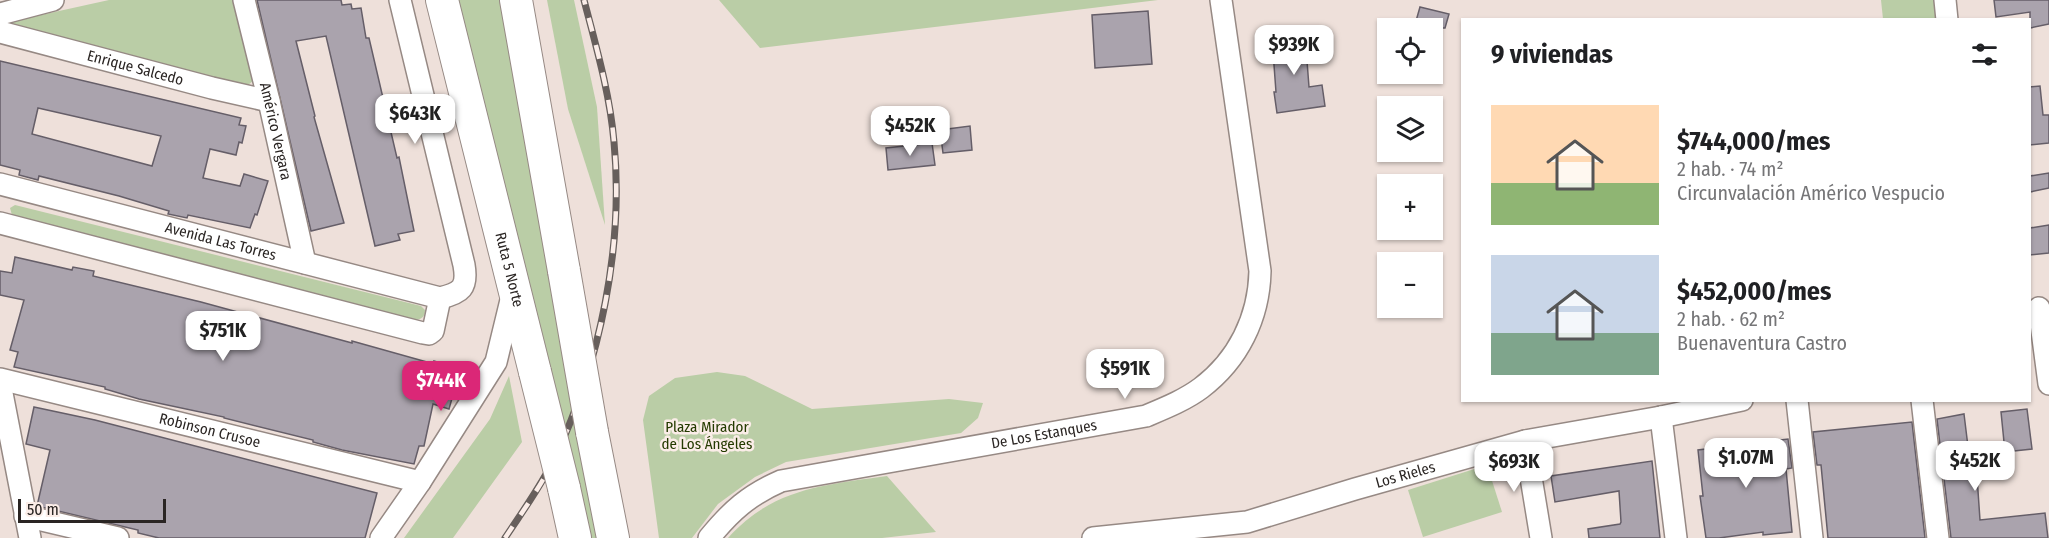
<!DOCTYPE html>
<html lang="es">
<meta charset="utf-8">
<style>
:root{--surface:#fff;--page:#f2f2f2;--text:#202124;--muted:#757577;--accent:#db2777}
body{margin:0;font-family:"Fira Sans Condensed",sans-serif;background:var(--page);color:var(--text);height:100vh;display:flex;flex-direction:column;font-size:22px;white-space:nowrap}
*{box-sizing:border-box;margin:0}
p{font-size:20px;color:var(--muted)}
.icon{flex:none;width:33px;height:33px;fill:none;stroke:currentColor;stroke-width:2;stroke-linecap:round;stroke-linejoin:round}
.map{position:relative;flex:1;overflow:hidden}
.details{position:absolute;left:1461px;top:18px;width:570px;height:384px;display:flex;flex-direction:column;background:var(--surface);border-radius:0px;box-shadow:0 2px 4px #0004}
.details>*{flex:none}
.fabs{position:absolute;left:1377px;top:18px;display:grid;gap:12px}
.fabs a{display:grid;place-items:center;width:66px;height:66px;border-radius:0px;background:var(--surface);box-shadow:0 2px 4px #0004;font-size:30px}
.scale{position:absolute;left:18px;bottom:15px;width:148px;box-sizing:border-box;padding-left:6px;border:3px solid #2a2523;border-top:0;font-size:16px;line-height:21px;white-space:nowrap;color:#2a2523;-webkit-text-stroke:4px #fbede8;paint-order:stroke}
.price{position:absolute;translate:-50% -51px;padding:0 14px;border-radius:12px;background:#fff;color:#222;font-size:20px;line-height:39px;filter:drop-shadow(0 2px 3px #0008)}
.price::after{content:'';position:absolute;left:50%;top:36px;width:18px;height:14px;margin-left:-9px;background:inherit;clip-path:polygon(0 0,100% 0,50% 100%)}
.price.active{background:var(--accent);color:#fff}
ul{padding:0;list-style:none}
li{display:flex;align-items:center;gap:18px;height:150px;padding:0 30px}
li span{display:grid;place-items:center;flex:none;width:168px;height:120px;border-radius:0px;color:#555}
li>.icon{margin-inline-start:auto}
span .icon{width:72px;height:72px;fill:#fffc;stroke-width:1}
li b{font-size:26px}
h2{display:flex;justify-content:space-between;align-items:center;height:72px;padding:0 30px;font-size:26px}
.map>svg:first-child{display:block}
.green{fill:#bacda6}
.building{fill:#aaa3ad;stroke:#655e68;stroke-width:1.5;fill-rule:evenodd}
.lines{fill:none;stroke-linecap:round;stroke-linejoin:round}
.minor-casing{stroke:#968984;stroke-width:24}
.highway-casing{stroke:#968984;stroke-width:34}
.minor{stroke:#fff;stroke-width:21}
.highway{stroke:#fff;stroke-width:32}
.rail-casing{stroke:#675f5c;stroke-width:7}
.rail{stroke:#fbede8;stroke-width:4.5;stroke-dasharray:14;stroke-linecap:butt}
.highway-bridge-casing{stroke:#968984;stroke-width:34;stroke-linecap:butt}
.highway-bridge{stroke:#fff;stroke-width:32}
.labels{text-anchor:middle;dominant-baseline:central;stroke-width:5;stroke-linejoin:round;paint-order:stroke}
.street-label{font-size:15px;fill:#2a2523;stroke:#fbede8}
.park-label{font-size:15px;fill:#243a00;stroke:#fbede8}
</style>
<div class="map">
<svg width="2049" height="538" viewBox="0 0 2049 538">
<rect width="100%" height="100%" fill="#eee0da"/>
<!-- green -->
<g class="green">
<path d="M 109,0 L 234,0 L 254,80 L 247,86 L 0,24 Z"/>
<path d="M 456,0 L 500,0 L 601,538 L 586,538 Z"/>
<path d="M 547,0 L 574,0 L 597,107 L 605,225 L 568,109 Z"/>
<path d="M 719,0 L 1158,0 L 760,48 Z"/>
<path d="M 1881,0 L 1935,0 L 1936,19 L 1883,19 Z"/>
<path d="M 15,205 L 421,306 L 425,310 C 425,316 423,318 417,320 L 14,216 L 12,215 L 10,208 Z"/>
<path d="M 717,372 L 745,376 L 812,409 L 949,399 L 983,403 L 978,418 L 961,433 L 786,462 L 755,477 L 718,504 L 692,538 L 659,538 L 643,420 L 649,396 L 675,378 Z"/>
<path d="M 509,376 L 522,442 L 453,538 L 404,538 L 490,419 Z"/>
<path d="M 1487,465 L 1502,512 L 1423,537 L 1408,490 Z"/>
<path d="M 887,476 L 936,532 L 882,538 L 728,538 C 773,488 824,485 887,476 Z"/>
</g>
<!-- building -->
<g class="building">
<path d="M 257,0 L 341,0 L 342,5 L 351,4 L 352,9 L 361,8 L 366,38 L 369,38 L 397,158 L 399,157 L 414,231 L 398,234 L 400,240 L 375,246 L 326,36 L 296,41 L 315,116 L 314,117 L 344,223 L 311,231 Z"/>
<path d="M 1994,0 L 2049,0 L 2049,24 L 2030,28 L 2030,12 L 1996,17 Z"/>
<path d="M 1420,7 L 1449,14 L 1445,28 L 1414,28 Z"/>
<path d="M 1148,11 L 1152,64 L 1095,68 L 1092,15 Z"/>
<path d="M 1305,35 L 1309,87 L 1322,85 L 1325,106 L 1277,113 L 1274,92 L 1276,92 L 1272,38 Z"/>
<path d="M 0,61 L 241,118 L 239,125 L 246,126 L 242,143 L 239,142 L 236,155 L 210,149 L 203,178 L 240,186 L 244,174 L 268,181 L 257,215 L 255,214 L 250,228 L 188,215 L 187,218 L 168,214 L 169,211 L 119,196 L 39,176 L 38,180 L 19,175 L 20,170 L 0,165 ZM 38,108 L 161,136 L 152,166 L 32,134 Z"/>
<path d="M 2040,86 L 2043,115 L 2049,115 L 2049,143 L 2030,145 L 2030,87 Z"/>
<path d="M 970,126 L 972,150 L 943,153 L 940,130 Z"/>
<path d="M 932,143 L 935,165 L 888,170 L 886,148 Z"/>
<path d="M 2049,173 L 2049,188 L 2030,192 L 2030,176 Z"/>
<path d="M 2049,225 L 2049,253 L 2030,255 L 2030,228 Z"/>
<path d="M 15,257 L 72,270 L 73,267 L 94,271 L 93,276 L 201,302 L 352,343 L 352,341 L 434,364 L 434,361 L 454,367 L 450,382 L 456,384 L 449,409 L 433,404 L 424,446 L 419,446 L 414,464 L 342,450 L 313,442 L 313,440 L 224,418 L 224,417 L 139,399 L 105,389 L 105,387 L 14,367 L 18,352 L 10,350 L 24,300 L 0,295 L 0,271 L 12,273 Z"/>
<path d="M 34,407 L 95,420 L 377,493 L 365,538 L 159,538 L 138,533 L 138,530 L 121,526 L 37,506 L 50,450 L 26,444 Z"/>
<path d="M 2027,409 L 2032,449 L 2005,452 L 2001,412 Z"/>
<path d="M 1964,414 L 1970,463 L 1976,462 L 1980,520 L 2045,513 L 2048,538 L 1951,538 L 1937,419 Z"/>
<path d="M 1912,422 L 1925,538 L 1828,538 L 1821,465 L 1817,465 L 1813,432 Z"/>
<path d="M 1788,439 L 1792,468 L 1786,469 L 1792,532 L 1763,535 L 1763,532 L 1719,538 L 1706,538 L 1700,496 L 1703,496 L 1698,450 Z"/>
<path d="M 1652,461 L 1660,538 L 1589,538 L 1588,529 L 1620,524 L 1621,522 L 1619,491 L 1555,502 L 1551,476 Z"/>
</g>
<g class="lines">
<!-- minor casing -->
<g class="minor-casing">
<g id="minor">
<path id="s1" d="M 244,0 L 269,101 L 305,263"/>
<path d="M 1945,0 L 1947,20"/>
<path d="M 0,14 L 53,0"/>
<path id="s2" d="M 0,32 L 212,88 L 269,101"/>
<path id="s3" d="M 0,184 L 440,298 C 461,293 468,288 464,265 L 400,0"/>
<path d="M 0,223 L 423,333 L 429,334 L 433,331 L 440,298"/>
<path d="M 2039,308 L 2049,384"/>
<path id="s4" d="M 0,379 L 420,482"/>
<path d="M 0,383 L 30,538"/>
<path d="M 1797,400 L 1812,538"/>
<path d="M 1922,400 L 1938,538"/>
<path d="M 1661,417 L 1676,538"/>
<path d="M 1525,441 L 1541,538"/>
<path d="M 25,516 L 118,538"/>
<path d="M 381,538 L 420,482 L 496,362 L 512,296"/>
<path id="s5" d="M 709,538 C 731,511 749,495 781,481 L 1146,416 C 1165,408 1185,400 1201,388 C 1238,360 1259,318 1260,271 L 1221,0"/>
<path id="s6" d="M 1093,538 L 1247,522 L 1355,489 L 1525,441 L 1661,417 L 1742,400"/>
</g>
</g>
<!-- highway casing -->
<g class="highway-casing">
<g id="highway">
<path id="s7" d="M 442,0 L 535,372"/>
<path d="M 516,0 L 564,271"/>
<path d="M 592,432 L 613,538"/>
<path d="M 564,488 L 575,538"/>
</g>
</g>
<!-- minor -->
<use href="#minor" class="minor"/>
<!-- highway -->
<use href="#highway" class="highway"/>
<!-- rail casing -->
<g class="rail-casing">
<path id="rail" d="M 505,538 C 522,512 542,485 555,457 C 600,363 624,246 614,142 C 610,94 596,46 584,0"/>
</g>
<!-- rail -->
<use href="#rail" class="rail"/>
<!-- highway-bridge casing -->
<g class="highway-bridge-casing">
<g id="highway-bridge">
<path d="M 564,271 L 592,432"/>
<path d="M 535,372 L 564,488"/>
</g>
</g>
<!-- highway-bridge -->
<use href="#highway-bridge" class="highway-bridge"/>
</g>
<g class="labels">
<!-- street labels -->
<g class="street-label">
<text stroke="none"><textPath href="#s2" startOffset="140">Enrique Salcedo</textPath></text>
<text stroke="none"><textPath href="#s1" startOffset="135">Américo Vergara</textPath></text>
<text stroke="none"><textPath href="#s3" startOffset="228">Avenida Las Torres</textPath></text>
<text stroke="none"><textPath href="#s7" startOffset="278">Ruta 5 Norte</textPath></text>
<text stroke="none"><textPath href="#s4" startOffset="216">Robinson Crusoe</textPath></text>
<text stroke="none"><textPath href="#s5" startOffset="360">De Los Estanques</textPath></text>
<text stroke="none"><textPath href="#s6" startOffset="320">Los Rieles</textPath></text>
</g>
<!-- park labels -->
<g class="park-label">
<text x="707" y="427">Plaza Mirador<tspan x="707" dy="17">de Los Ángeles</tspan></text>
</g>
</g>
</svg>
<div class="fabs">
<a><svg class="icon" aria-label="locate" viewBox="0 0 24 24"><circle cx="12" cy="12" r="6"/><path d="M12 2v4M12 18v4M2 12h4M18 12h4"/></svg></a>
<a><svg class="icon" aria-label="layers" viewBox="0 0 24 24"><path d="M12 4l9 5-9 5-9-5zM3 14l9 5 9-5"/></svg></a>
<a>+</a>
<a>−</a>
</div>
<div class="scale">50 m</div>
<b class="price" style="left:1294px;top:76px">$939K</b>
<b class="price" style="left:415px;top:145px">$643K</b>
<b class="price" style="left:910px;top:157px">$452K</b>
<b class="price" style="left:223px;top:362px">$751K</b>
<b class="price" style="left:1125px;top:400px">$591K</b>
<b class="price active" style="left:441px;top:412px">$744K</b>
<b class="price" style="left:1746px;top:489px">$1.07M</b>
<b class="price" style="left:1975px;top:492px">$452K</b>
<b class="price" style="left:1514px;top:493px">$693K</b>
<section class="details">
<h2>9 viviendas<svg class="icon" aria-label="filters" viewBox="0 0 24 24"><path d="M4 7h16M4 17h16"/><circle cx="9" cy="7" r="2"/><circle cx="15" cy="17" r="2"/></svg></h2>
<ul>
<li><span style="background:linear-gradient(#ffd9b3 65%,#8fb573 0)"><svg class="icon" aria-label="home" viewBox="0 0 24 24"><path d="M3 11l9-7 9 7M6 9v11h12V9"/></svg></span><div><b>$744,000/mes</b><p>2 hab. · 74 m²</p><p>Circunvalación Américo Vespucio</p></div></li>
<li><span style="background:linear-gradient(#c9d6e8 65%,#7fa58c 0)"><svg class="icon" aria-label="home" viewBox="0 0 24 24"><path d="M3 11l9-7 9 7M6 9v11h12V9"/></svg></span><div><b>$452,000/mes</b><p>2 hab. · 62 m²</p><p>Buenaventura Castro</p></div></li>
</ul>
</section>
</div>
